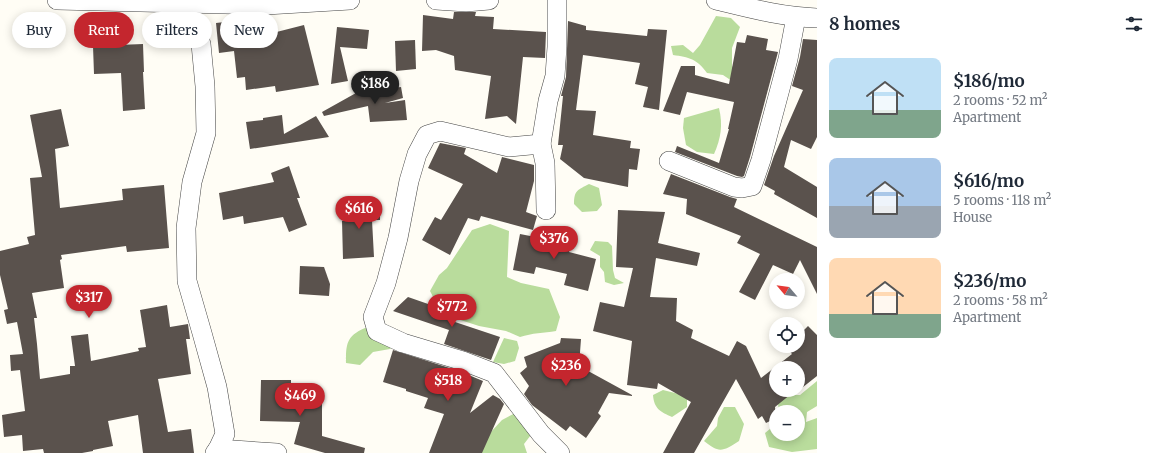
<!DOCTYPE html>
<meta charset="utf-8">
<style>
:root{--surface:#fff;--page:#f2f2f3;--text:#1f2937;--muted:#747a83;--accent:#c4262e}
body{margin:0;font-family:Merriweather,serif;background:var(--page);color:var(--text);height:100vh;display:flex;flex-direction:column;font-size:15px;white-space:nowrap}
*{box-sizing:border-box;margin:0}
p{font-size:13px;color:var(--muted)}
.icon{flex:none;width:22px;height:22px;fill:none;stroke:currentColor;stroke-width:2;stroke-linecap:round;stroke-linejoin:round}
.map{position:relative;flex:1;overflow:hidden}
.drawer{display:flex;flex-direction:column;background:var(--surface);width:340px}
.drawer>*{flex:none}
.hud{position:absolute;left:12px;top:12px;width:380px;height:36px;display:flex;gap:8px}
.needle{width:26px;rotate:299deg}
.buttons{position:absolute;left:769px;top:273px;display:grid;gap:8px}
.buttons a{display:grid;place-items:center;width:36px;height:36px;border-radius:50%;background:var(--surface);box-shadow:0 2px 10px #0003;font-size:20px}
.price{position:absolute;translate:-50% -34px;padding:0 9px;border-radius:14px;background:var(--accent);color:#fff;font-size:13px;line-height:26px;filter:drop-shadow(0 1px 2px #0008)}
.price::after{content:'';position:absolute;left:50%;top:24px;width:12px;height:9px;margin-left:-6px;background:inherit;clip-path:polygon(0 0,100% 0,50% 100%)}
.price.current{background:#222;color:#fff}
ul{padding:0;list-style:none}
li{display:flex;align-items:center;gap:12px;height:100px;padding:0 12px}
li span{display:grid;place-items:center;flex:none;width:112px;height:80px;border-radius:8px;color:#555}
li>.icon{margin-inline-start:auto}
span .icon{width:48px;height:48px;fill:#fffc;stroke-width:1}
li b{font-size:17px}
h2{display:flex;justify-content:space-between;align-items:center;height:48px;padding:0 12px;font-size:17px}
.tag{padding:0 14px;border-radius:18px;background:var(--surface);box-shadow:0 2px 10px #0003;font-size:14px;line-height:36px}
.tag.current{background:var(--accent);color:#fff}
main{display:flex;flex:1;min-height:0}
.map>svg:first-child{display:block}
.forest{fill:#b9dc9c}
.building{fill:#5a524d}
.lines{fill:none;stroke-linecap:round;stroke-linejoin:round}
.street-casing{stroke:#444;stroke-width:20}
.street{stroke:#fff;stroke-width:19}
</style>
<main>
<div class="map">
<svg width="817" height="453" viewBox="0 0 817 453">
<rect width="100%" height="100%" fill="#fffdf5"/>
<!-- forest -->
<g class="forest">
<path d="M 716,16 L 731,18 L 740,27 L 732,48 L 732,66 L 739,75 L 732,81 L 723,75 L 707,73 C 697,59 689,57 673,55 L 671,46 L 683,45 L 693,53 L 700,45 Z"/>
<path d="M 719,108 C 723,125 721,138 714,154 L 697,152 L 686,145 L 683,128 L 684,118 Z"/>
<path d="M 589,184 L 599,188 L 602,205 L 597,211 L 582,212 L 574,204 C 574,190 578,190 589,184 Z"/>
<path d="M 490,224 L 509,231 L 507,277 L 521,283 L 549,289 L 560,317 L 556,331 C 544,333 532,333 520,337 L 506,331 L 479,326 L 442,314 L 430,291 L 439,275 L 447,268 L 472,230 Z"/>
<path d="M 595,241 L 608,242 L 612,246 L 613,270 L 615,278 L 624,283 L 614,285 L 605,282 L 604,272 L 600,267 L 600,256 L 590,250 Z"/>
<path d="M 365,328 L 398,330 L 401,338 L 390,349 L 373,352 L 360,365 L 346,363 C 346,345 346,336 365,328 Z"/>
<path d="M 504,338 L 517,341 L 519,348 L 515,361 L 504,364 L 493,362 Z"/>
<path d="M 817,381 L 817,406 L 807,412 L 806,422 L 817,418 L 817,449 L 792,452 L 769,447 L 765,433 L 776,424 L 776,434 L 798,434 L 798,412 L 779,412 L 777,395 L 800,395 Z"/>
<path d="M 663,390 L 687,396 L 687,407 L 672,417 C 661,412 654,409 653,395 Z"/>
<path d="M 724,407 L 735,407 L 744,424 L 739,441 C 722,452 719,453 704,441 L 717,426 L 718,418 Z"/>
<path d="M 519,411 L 534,431 L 524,444 L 527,453 L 477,453 L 477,447 L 502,420 Z"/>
</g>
<!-- building -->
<g class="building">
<path d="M 454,12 L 476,12 L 475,16 L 494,17 L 493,29 L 546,32 L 545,58 L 523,57 L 516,124 L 507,116 L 485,119 L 491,76 L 455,70 L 454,56 L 436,50 L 422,51 L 423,15 L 453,19 Z"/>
<path d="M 251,19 L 253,38 L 304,25 L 319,85 L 276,92 L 275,86 L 246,90 L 245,77 L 237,78 L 234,51 L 219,53 L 216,23 Z"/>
<path d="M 568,21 L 586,26 L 586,30 L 647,36 L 648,29 L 667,30 L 659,110 L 643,107 L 648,87 L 635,84 L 640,63 L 583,55 L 576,110 L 596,111 L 593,135 L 631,141 L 630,148 L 640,149 L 637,170 L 629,169 L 628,187 L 584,178 L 560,159 L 563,145 L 558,145 L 563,96 L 561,96 L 566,77 Z"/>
<path d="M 337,27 L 369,30 L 367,49 L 340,47 L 348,81 L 331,84 Z"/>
<path d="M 747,35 L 768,39 L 766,50 L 778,52 L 750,157 L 744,176 L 742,177 L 737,176 L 675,152 L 677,146 L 719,163 L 729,129 L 728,129 L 734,102 L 687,92 L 680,115 L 663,111 L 681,66 L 695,66 L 695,75 L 729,84 L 737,42 L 745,43 Z"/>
<path d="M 803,39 L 817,40 L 817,137 L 811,149 L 791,140 L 784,167 L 817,187 L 817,218 L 774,194 L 775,191 L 764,185 L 774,156 L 803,90 L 792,86 L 800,57 Z"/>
<path d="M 415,40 L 416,69 L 396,71 L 395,41 Z"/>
<path d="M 143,44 L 144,72 L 143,72 L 145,109 L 123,111 L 121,73 L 94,74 L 93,46 Z"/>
<path d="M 401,87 L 403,98 L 385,103 L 405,100 L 407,120 L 370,122 L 368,106 L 324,116 L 322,112 L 356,93 Z"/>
<path d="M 61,109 L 69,146 L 55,149 L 60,208 L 123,200 L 122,189 L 164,185 L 169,248 L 127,252 L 126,246 L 61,255 L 62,259 L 60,260 L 64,288 L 32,293 L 37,318 L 34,318 L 37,344 L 40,379 L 70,374 L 70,366 L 75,366 L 71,336 L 88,334 L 91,361 L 139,351 L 138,348 L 146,347 L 140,310 L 167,305 L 170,327 L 188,324 L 190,339 L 186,339 L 191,374 L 158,379 L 168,432 L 191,429 L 194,453 L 143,453 L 138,415 L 108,421 L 113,446 L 93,450 L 93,451 L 82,453 L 44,453 L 43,449 L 23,451 L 22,435 L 4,437 L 2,415 L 25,411 L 20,370 L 11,371 L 10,355 L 23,354 L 17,322 L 7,324 L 4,310 L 8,309 L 0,275 L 0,251 L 29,244 L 27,237 L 35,235 L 30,178 L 42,177 L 30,115 Z"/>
<path d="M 282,115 L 284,134 L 316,116 L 329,137 L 250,149 L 246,122 L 263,120 L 263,118 Z"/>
<path d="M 440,143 L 466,148 L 464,154 L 497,173 L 502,157 L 534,165 L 534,181 L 526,212 L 537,216 L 533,230 L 481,216 L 479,221 L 468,218 L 450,255 L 422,240 L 435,217 L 441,220 L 463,184 L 428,168 Z"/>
<path d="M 289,166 L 300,198 L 297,198 L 307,225 L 289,232 L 283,217 L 244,224 L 243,216 L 223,220 L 219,193 L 274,182 L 271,173 Z"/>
<path d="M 671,174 L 730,197 L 737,199 L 734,207 L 817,247 L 817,294 L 800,260 L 793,274 L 773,265 L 755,300 L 739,292 L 760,254 L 737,243 L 741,236 L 686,214 L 687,199 L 663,194 Z"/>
<path d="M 346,203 L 380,204 L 380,220 L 372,220 L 374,257 L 343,259 L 342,221 L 346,220 Z"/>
<path d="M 618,210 L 665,212 L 658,243 L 700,253 L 697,266 L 656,258 L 650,297 L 677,298 L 676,321 L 693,330 L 691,338 L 729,356 L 737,341 L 746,346 L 761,378 L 792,354 L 785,346 L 798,346 L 798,336 L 808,326 L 817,335 L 817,376 L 798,391 L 798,368 L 776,368 L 776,390 L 796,390 L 775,407 L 776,418 L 766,423 L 762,416 L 758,419 L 736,379 L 694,453 L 663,453 L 691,402 L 658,383 L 657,389 L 627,385 L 632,341 L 593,331 L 600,302 L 624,307 L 633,268 L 616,267 Z"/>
<path d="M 520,234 L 571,244 L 569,252 L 596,259 L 588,291 L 564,285 L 567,274 L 536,267 L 534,274 L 513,270 Z"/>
<path d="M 300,266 L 324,267 L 330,284 L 329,296 L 299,294 Z"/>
<path d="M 408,297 L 454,313 L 452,321 L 500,337 L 491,360 L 444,344 L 449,330 L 393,311 Z"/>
<path d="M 561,338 L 581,339 L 579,366 L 632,395 L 632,396 L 609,393 L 598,413 L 601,416 L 586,438 L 570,426 L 566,431 L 532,405 L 524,394 L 529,386 L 520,373 L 527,367 L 524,357 L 560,343 Z"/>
<path d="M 393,350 L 459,371 L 483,381 L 470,413 L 493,395 L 500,399 L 504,404 L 482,453 L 429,453 L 444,414 L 424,408 L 428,398 L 406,391 L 406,389 L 383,382 Z"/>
<path d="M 261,380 L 291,380 L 291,395 L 322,395 L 322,436 L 365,448 L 364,453 L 325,453 L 294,444 L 300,422 L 260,421 Z"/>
</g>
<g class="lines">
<!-- street casing -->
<g class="street-casing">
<g id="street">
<path d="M 57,0 L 266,5 L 350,0"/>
<path d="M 436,0 L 466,2 L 489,0"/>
<path d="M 557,0 L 557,47 L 555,76 L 548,101 L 541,144 L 509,147 L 440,131 L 427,135 L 417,154 L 409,181 L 398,238 L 386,283 L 373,317 L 377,331 L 403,343 L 463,361 L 494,373 L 541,434 L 560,453"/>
<path d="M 716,0 C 749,8 782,17 817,18"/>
<path d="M 182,3 L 201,44 L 205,86 L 206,133 L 192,182 L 186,228 L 187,281 L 202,333 L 217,387 L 225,434 L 218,449 L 215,453"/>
<path d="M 541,144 L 545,163 L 546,210"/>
<path d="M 669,161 L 734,187 L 742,188 L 752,186 L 761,160 L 788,59 L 796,17"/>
<path d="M 218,449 L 277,453"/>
</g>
</g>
<!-- street -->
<use href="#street" class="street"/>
</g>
</svg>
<div class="buttons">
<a><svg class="needle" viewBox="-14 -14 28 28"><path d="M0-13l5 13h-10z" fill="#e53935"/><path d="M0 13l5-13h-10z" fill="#747a83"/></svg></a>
<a><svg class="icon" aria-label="locate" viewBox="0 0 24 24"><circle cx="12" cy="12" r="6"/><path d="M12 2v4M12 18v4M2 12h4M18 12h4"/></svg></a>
<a>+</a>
<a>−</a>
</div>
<b class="price current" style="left:375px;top:105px">$186</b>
<b class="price" style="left:359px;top:230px">$616</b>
<b class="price" style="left:554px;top:260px">$376</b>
<b class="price" style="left:89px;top:319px">$317</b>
<b class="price" style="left:452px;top:328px">$772</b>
<b class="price" style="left:566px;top:387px">$236</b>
<b class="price" style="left:448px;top:402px">$518</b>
<b class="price" style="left:300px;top:417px">$469</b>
<div class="hud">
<a class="tag">Buy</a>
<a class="tag current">Rent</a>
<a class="tag">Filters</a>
<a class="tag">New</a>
</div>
</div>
<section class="drawer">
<h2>8 homes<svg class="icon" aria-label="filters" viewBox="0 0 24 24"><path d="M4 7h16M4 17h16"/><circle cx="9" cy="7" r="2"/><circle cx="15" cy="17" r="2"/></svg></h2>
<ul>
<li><span style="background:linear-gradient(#bfe0f5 65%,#7fa58c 0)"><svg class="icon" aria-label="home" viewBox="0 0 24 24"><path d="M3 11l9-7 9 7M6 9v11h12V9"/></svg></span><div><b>$186/mo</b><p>2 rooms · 52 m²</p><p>Apartment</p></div></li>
<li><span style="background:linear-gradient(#a9c7e8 60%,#9aa5b1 0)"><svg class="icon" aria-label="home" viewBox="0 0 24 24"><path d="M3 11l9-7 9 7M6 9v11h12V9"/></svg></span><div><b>$616/mo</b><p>5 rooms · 118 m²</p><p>House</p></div></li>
<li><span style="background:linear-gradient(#ffd9b3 70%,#7fa58c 0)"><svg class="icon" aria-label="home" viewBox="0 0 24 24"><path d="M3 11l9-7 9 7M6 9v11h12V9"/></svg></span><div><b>$236/mo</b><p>2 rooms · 58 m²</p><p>Apartment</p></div></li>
</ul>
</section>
</main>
